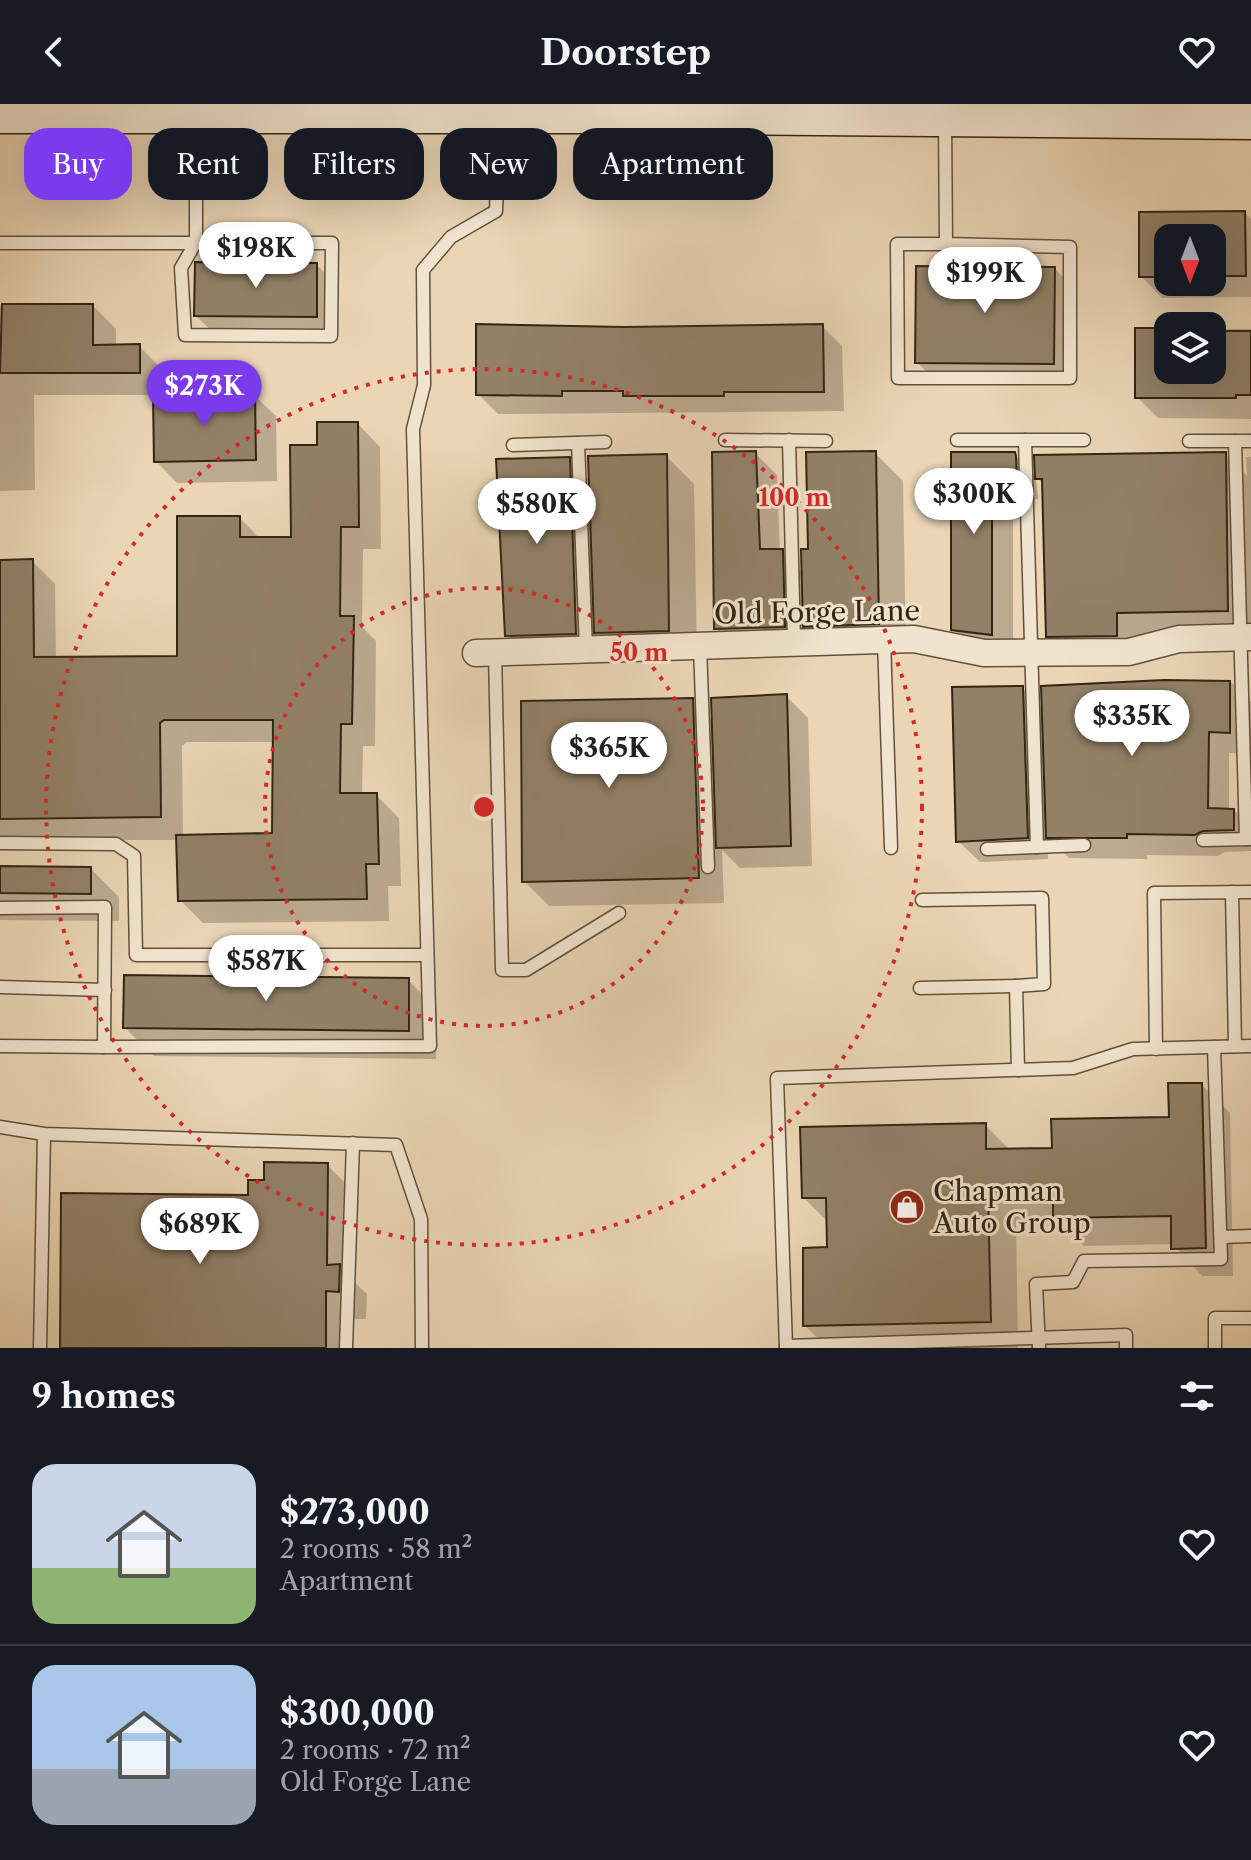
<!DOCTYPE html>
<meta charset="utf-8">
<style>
:root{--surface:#171b24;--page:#20242c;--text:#f1f3f6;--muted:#9ea1a6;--line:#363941;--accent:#7c3aed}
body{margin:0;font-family:"Libre Caslon Text",serif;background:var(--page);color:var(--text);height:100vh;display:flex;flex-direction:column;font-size:30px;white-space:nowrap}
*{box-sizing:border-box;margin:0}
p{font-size:26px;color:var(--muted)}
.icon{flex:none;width:44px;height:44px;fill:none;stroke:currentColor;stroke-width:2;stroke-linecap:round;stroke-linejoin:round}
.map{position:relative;height:1244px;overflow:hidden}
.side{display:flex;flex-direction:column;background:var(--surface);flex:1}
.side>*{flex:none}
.banner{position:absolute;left:24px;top:24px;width:800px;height:72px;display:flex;gap:16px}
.needle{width:52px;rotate:180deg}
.buttons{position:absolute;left:1154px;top:120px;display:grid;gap:16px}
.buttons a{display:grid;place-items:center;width:72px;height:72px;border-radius:16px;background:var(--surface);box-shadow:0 8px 32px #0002;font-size:40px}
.price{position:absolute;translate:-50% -68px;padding:0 18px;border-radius:28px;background:#fff;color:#222;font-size:26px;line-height:52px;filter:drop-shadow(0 2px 4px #0008)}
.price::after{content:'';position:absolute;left:50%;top:48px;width:24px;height:18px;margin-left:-12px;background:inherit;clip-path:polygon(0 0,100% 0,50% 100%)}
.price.active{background:var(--accent);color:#fff}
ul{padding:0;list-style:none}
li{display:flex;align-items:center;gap:24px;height:200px;padding:0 32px}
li+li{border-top:2px solid var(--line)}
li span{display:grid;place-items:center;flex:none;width:224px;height:160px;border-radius:24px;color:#555}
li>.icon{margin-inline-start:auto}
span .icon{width:96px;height:96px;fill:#fffc;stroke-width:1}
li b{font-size:34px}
h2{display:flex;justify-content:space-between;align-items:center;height:96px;padding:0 32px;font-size:34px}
.pill{padding:0 28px;border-radius:24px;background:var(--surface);box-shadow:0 8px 32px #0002;font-size:28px;line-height:72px}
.pill.active{background:var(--accent);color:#fff}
header{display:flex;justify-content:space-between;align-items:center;height:104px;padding:0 32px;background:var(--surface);font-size:36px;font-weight:700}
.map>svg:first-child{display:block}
.shadow{fill:#0003;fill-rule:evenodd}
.building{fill:#928167;stroke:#332514;stroke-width:2}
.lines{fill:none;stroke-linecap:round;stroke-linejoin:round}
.lane-casing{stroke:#61513c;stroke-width:15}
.street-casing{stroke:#61513c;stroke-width:29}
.secondary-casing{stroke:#332514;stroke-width:39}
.lane{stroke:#f1e4ce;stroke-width:12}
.street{stroke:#f1e4ce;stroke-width:26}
.secondary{stroke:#f1e4ce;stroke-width:36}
.ring{fill:none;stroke:#d62828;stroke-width:4;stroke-dasharray:4 8}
.labels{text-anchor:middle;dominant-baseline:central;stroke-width:6;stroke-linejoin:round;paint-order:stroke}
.street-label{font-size:28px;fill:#332514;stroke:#f1e4ce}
.poi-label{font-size:28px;fill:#332514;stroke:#f1e4ce;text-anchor:start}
.centre{fill:#d62828;stroke:#f1e4ce;stroke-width:4}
.ring-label{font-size:24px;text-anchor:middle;font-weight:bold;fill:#d62828;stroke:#f1e4ce;stroke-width:6;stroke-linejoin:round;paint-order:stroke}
</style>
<header><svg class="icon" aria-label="back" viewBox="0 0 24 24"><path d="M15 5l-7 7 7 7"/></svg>Doorstep<svg class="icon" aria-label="heart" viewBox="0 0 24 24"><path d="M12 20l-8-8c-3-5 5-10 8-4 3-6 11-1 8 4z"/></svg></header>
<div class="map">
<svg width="1251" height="1244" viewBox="0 0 1251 1244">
<rect width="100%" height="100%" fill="#ead5b4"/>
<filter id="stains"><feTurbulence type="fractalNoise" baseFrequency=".0025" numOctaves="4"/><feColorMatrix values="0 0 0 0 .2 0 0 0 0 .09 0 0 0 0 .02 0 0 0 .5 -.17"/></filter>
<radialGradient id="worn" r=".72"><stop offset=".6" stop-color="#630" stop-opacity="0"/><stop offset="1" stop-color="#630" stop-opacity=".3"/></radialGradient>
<!-- shadow -->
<g class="shadow">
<path d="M 1245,109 L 1251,115 L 1251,193 L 1162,194 L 1141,172 L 1141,110 ZM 1168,134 L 1212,134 L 1212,178 L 1168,178 Z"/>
<path d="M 317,161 L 338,183 L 338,234 L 218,233 L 196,212 Z"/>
<path d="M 1055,165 L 1076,186 L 1075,281 L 938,280 L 917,258 Z"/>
<path d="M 93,202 L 116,225 L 116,242 L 139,242 L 162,265 L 162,292 L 254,291 L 276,312 L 277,377 L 177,379 L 156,357 L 155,291 L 34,291 L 35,386 L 0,387 L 0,203 Z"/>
<path d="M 822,222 L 842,242 L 844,307 L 498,310 L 478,290 L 756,225 Z"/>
<path d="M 1212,225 L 1251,225 L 1251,315 L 1158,314 L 1137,293 L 1137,226 L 1168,226 L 1168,266 L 1212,266 Z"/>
<path d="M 358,320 L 380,343 L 381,445 L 363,445 L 362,523 L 376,537 L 375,642 L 363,642 L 362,691 L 376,691 L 399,714 L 401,782 L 388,782 L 389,817 L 203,819 L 180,796 L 178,736 L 0,736 L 0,458 L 32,457 L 55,480 L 56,555 L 179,554 L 240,414 L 260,435 L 293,435 L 319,343 ZM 187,638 L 275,638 L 274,731 L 183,733 L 182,642 Z"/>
<path d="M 755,349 L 777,371 L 780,447 L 803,469 L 810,447 L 875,349 L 903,377 L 906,548 L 833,550 L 805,522 L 805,544 L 737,546 L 716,525 Z"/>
<path d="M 953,350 L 1014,350 L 1037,373 L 1225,350 L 1247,372 L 1246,353 L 1251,353 L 1251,535 L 1144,536 L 1145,559 L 1076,560 L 1048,532 L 1044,381 L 1036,373 L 1038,395 L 1013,395 L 1013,552 L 974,547 L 953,525 Z"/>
<path d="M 666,352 L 694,380 L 697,554 L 535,559 L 506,531 L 569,355 L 590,377 Z"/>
<path d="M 1232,579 L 1251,598 L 1251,650 L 1229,649 L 1229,707 L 1235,707 L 1251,722 L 1251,747 L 1225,748 L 1218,752 L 1147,751 L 1147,755 L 1069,754 L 1048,733 L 1048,755 L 980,758 L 958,737 L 1022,584 L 1044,606 L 1043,584 Z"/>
<path d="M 787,593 L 808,614 L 812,762 L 740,764 L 722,746 L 724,799 L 549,802 L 524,777 L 692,596 L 714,618 Z"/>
<path d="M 0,764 L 91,765 L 119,793 L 119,817 L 0,816 Z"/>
<path d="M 408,876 L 437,905 L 436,955 L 154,952 L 125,924 Z"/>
<path d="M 1202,981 L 1230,1009 L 1233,1172 L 1202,1172 L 1173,1140 L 1084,1142 L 1057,1115 L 1016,1116 L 1018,1244 L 828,1244 L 805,1222 L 829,1145 L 828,1118 L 803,1093 L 985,1021 L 1011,1047 L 1054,1046 L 1171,1015 Z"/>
<path d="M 327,1061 L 355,1089 L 354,1178 L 367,1190 L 366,1215 L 354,1215 L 353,1244 L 62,1244 L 266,1078 Z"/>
</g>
<!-- building -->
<g class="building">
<path d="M 1245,107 L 1246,172 L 1212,172 L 1212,134 L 1168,134 L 1168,173 L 1139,173 L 1139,108 Z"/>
<path d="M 195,158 L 317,159 L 317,213 L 194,212 Z"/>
<path d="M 916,162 L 1055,163 L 1054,260 L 915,259 Z"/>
<path d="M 2,200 L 93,200 L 93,241 L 140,240 L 140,269 L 0,269 Z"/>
<path d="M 476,220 L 624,223 L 823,220 L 824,288 L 724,288 L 724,292 L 623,292 L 623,287 L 562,287 L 562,292 L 476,291 Z"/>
<path d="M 1135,224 L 1159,224 L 1159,228 L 1168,228 L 1168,266 L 1214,266 L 1214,227 L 1251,227 L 1251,291 L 1236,291 L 1236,294 L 1135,294 Z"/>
<path d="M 255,289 L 256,356 L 154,358 L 153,291 Z"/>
<path d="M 317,318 L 358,318 L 359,423 L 341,423 L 340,512 L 354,512 L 352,620 L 341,620 L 340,689 L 377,689 L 379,760 L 366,760 L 367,795 L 178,797 L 176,731 L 272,729 L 273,616 L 164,616 L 160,619 L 161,713 L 0,715 L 0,456 L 33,455 L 34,553 L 177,552 L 177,412 L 240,412 L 240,433 L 291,433 L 290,341 L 317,341 Z"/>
<path d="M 756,347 L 760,445 L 783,445 L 785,523 L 714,525 L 712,348 Z"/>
<path d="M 876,347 L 879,520 L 803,523 L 801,445 L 808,445 L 806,348 Z"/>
<path d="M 951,348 L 1015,348 L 1016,352 L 1017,375 L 992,375 L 992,531 L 951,526 Z"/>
<path d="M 1226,348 L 1228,507 L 1117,509 L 1117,532 L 1046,533 L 1042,375 L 1035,375 L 1034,351 Z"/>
<path d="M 667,350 L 669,527 L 594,529 L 588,352 Z"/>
<path d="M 570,353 L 576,530 L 505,532 L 496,355 Z"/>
<path d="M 1164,576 L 1230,577 L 1230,629 L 1209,628 L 1208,704 L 1234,705 L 1234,726 L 1203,727 L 1195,731 L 1127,730 L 1127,734 L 1046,734 L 1041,582 Z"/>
<path d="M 1023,582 L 1028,734 L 956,738 L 952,583 Z"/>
<path d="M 787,590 L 791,742 L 716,744 L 711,594 Z"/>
<path d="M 693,594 L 699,774 L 522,778 L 521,597 Z"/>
<path d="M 0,762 L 91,763 L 91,790 L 0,789 Z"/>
<path d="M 124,871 L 409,874 L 409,927 L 123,924 Z"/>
<path d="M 1168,979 L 1202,979 L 1206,1144 L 1171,1145 L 1171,1112 L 1053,1114 L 1053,1087 L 988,1088 L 991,1218 L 803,1222 L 803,1144 L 827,1143 L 826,1094 L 802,1094 L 800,1023 L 986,1019 L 986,1045 L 1052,1044 L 1051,1015 L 1169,1013 Z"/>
<path d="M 264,1058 L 328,1059 L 327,1161 L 340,1160 L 339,1188 L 326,1187 L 326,1244 L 60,1244 L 61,1089 L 248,1091 L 248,1076 L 264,1076 Z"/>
</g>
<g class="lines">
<!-- lane casing -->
<g class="lane-casing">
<g id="lane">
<path d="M 945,17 L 946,140 L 897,140 L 898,274 L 1070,274 L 1070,143 L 946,140"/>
<path d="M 0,139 L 332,139 L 331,232 L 185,231 L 181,164 L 196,138 L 196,15"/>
<path d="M 725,336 L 826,337"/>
<path d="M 789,336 L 794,538"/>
<path d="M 957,336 L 1084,336"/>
<path d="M 1025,336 L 1037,743"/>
<path d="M 1189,337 L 1251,337"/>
<path d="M 1235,337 L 1246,735"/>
<path d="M 578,339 L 586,545"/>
<path d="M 513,341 L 605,338"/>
<path d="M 884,536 L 891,744"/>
<path d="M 700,542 L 708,763"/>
<path d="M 495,549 L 502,866 L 526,866 L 619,809"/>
<path d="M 1203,736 L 1251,735"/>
<path d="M 0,739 L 116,740 L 134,752 L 136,851 L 427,851"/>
<path d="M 987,745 L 1084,741"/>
<path d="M 1232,788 L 1235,942"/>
<path d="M 922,796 L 1042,794 L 1044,880 L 1016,882 L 1018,966"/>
<path d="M 0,804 L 105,803 L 104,943 L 0,942"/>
<path d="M 0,883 L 105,886"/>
<path d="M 920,884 L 1016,882"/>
<path d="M 104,943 L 430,942 L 413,325 L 424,281 L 423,166 L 451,133 L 496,107 L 499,15"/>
<path d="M 1156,945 L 1154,789 L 1251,788"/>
<path d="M 0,1023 L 44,1030 L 396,1041 L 421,1115 L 422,1244"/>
<path d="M 1221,1133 L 1251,1132"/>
<path d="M 786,1242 L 1126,1231 L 1126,1244"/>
<path d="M 40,1244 L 44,1030"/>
<path d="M 346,1244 L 353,1039"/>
<path d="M 786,1244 L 777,974 L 1073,964 L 1133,945 L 1251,942"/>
<path d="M 1039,1244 L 1036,1180 L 1073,1178 L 1084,1157 L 1221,1155 L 1214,943"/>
<path d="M 1215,1244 L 1215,1214 L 1251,1214"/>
</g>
</g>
<!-- street casing -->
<g class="street-casing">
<path id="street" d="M 476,549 L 914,535 L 984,549 L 1129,548 L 1179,535 L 1251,533"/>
</g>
<!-- secondary casing -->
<g class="secondary-casing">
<path id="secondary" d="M 0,11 L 598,11 L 1251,17"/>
</g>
<!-- lane -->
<use href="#lane" class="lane"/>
<!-- street -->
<use href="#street" class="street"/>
<!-- secondary -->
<use href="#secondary" class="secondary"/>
</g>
<!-- distance rings -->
<g class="ring">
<circle cx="484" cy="703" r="219"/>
<circle cx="484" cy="703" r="438"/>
</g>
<!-- icons -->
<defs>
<g id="shop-disc" transform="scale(1.8)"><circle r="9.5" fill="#8f2418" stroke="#f1e4ce"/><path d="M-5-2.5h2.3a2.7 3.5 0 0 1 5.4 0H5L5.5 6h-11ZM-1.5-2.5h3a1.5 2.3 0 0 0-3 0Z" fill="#fff"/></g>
</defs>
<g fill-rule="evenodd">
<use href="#shop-disc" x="907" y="1103"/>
</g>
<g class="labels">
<!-- street labels -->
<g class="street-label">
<text transform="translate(817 508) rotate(-1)">Old Forge Lane</text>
</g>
<!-- poi labels -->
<g class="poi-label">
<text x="933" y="1087">Chapman<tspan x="933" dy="32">Auto Group</tspan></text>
</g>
</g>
<circle cx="484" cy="703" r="12" class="centre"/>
<g class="ring-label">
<text x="794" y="402">100 m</text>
<text x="639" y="557">50 m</text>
</g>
<rect width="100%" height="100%" filter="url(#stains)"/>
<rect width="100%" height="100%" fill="url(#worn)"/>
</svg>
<div class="buttons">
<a><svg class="needle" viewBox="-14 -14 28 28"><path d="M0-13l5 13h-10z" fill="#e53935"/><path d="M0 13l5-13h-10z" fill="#9ea1a6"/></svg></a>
<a><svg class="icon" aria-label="layers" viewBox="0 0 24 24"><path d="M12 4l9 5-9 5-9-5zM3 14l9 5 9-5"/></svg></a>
</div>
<b class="price" style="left:256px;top:186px">$198K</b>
<b class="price" style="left:985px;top:211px">$199K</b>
<b class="price active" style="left:204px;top:324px">$273K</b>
<b class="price" style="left:974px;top:432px">$300K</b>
<b class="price" style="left:537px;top:442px">$580K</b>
<b class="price" style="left:1132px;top:654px">$335K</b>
<b class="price" style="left:609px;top:686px">$365K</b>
<b class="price" style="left:266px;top:899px">$587K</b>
<b class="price" style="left:200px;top:1162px">$689K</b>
<div class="banner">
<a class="pill active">Buy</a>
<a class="pill">Rent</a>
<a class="pill">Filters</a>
<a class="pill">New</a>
<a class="pill">Apartment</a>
</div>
</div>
<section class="side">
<h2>9 homes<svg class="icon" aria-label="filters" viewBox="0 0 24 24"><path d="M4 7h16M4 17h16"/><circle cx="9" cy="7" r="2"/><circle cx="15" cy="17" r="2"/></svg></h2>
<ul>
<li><span style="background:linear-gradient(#c9d6e8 65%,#8fb573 0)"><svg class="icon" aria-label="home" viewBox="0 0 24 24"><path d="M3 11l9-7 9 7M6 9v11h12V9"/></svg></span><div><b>$273,000</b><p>2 rooms · 58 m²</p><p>Apartment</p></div><svg class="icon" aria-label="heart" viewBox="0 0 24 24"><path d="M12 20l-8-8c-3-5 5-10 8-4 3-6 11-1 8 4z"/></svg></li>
<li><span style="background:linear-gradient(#a9c7e8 65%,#9aa5b1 0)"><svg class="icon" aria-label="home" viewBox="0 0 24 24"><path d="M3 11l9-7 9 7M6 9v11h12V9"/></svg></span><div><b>$300,000</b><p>2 rooms · 72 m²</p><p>Old Forge Lane</p></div><svg class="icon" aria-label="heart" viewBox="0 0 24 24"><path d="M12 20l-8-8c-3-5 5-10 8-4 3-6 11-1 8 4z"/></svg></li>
</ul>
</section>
